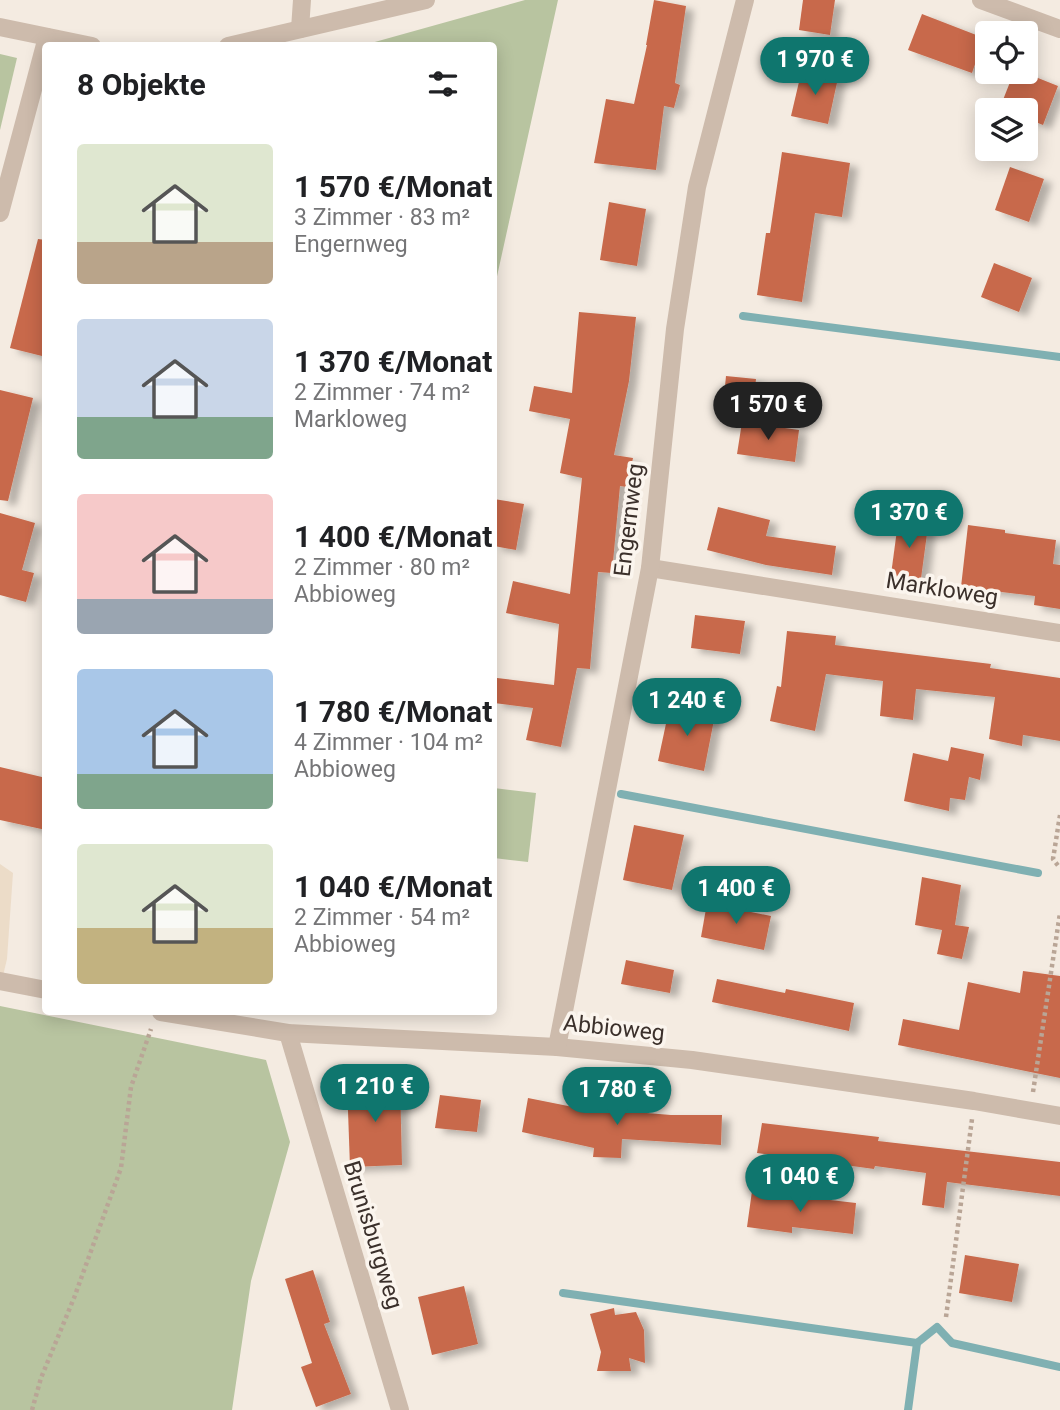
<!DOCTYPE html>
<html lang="de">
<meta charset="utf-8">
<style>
:root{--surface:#fff;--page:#f6f6f6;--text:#202124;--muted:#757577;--accent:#0f766e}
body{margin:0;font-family:Roboto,sans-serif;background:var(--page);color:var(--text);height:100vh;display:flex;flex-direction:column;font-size:26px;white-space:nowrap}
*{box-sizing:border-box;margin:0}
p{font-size:23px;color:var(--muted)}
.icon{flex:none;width:38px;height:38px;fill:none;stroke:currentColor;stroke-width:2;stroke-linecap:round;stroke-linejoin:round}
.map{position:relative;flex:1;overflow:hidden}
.drawer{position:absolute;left:42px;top:42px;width:455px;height:973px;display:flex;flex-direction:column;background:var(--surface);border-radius:7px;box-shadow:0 4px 18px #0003}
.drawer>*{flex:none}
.tools{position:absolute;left:975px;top:21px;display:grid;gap:14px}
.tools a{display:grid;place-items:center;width:63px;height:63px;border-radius:7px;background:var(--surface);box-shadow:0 4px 18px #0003;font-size:35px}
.price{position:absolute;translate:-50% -60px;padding:0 16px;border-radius:24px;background:var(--accent);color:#fff;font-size:23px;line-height:46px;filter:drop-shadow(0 2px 4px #0008)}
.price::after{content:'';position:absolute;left:50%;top:42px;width:21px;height:16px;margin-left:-10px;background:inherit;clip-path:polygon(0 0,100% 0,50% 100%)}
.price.selected{background:#222;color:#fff}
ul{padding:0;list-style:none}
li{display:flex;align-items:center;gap:21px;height:175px;padding:0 35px}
li span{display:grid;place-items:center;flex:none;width:196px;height:140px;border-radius:7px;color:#555}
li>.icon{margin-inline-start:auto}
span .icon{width:84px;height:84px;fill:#fffc;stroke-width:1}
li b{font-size:30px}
h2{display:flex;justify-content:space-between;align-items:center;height:84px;padding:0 35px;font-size:30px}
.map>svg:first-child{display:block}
.green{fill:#b8c4a0}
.plaza{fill:#ecdcc8}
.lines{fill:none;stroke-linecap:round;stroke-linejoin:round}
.stream{stroke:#7fb0b2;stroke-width:8}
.building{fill:#c8694b;filter:url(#shadow)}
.path{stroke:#b9a596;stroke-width:4.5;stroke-dasharray:3.5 3.5;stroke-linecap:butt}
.minor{stroke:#cdbbac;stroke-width:18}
.labels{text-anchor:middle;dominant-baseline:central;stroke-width:7;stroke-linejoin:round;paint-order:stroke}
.street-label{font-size:23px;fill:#3b302b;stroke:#fbf5ee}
</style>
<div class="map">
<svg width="1060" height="1410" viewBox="0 0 1060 1410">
<defs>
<filter id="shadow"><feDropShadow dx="8" dy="4.5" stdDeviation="3.5" flood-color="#0004"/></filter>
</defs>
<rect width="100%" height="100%" fill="#f4ebe1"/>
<!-- green -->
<g class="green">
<path d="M 525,0 L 558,0 L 494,290 L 494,46 L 364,45 Z"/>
<path d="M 0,54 L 17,58 L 0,130 Z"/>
<path d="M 494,788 L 536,793 L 528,862 L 494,858 Z"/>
<path d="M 0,1006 L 266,1060 L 290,1142 L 251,1281 L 232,1410 L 0,1410 Z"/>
</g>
<!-- plaza -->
<path class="plaza" d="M 0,864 L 13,873 L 7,959 L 0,988 Z"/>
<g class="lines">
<!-- stream -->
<g class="stream">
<path d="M 743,316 L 1060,357"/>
<path d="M 621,794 L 1038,873"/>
<path d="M 563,1293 L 917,1343 L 937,1327 L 952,1343 L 1060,1367"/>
<path d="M 908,1410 L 917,1343"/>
</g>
</g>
<!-- building -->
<g class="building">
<path d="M 654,0 L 686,6 L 675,83 L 680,85 L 674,108 L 664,106 L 656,170 L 594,163 L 606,99 L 634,104 L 647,45 L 646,45 Z"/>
<path d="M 803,0 L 835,0 L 830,35 L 799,30 Z"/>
<path d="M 922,14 L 984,38 L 972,73 L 908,50 Z"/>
<path d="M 802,69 L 838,78 L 828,124 L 791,116 Z"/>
<path d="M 1014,72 L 1023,72 L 1058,86 L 1043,125 L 1026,118 L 1026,110 L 999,110 Z"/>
<path d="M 782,152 L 850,163 L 842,217 L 815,213 L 802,302 L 757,295 L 766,233 L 770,233 Z"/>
<path d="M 1010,167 L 1044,179 L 1029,222 L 995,210 Z"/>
<path d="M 609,202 L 646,209 L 637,266 L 600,260 Z"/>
<path d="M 38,239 L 46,240 L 46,357 L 10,348 Z"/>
<path d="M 994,263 L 1032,278 L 1019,312 L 981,297 Z"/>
<path d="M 579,312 L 636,317 L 629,381 L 614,455 L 633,458 L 627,487 L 620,486 L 612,573 L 598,572 L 590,669 L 577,668 L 561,747 L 526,740 L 533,708 L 494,703 L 497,678 L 554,685 L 559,624 L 506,613 L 513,581 L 570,594 L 582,478 L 560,473 L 570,419 L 529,411 L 534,386 L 572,393 Z"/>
<path d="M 726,376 L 756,379 L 754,398 L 724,396 Z"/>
<path d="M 0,390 L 33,398 L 8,501 L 0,500 Z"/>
<path d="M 742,422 L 799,430 L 795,462 L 737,454 Z"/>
<path d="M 494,499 L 524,504 L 516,550 L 494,546 Z"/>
<path d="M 718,507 L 770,520 L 766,536 L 836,546 L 832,575 L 766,565 L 707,550 Z"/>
<path d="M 0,513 L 35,523 L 22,570 L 34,573 L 26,602 L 0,595 Z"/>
<path d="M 899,515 L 929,519 L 920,586 L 890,582 Z"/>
<path d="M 968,525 L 1005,530 L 1005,533 L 1056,540 L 1053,564 L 1060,565 L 1060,609 L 1034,605 L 1035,596 L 961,587 Z"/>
<path d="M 695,615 L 745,621 L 740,654 L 691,648 Z"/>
<path d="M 787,631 L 836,636 L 835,645 L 991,664 L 990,668 L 1060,678 L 1060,741 L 1023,735 L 1022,746 L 989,739 L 995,697 L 916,689 L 913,720 L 880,716 L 883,681 L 826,674 L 815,731 L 770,721 L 777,686 L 781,687 Z"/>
<path d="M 670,705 L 715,715 L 704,771 L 658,761 Z"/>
<path d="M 951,747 L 984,754 L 980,780 L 969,777 L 965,800 L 950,798 L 949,811 L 904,801 L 913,753 L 948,761 Z"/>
<path d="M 0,767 L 46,778 L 46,830 L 0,820 Z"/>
<path d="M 634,825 L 684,835 L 672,890 L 623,880 Z"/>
<path d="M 922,877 L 961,885 L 955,925 L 969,927 L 962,959 L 937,954 L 942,930 L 915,925 Z"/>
<path d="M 707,903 L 771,916 L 764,950 L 701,937 Z"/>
<path d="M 626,960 L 674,970 L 670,993 L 621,984 Z"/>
<path d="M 1023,971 L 1060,976 L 1060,1078 L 898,1045 L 903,1019 L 959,1030 L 968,982 L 1020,993 Z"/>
<path d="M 717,979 L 785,993 L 786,989 L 854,1003 L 849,1031 L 712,1002 Z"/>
<path d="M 400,1082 L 402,1165 L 350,1167 L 347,1083 Z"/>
<path d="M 440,1095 L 481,1100 L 477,1132 L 435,1128 Z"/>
<path d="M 528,1098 L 573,1107 L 671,1115 L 722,1115 L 721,1145 L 622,1139 L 621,1158 L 593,1157 L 594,1148 L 522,1132 Z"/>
<path d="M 762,1123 L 879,1137 L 878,1141 L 1060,1162 L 1060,1196 L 947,1182 L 944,1208 L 922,1205 L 926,1173 L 875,1166 L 874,1169 L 757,1153 Z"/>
<path d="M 752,1191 L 856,1203 L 853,1234 L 792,1227 L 792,1233 L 747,1227 Z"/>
<path d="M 965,1255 L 1019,1264 L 1012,1302 L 959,1293 Z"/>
<path d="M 313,1270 L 330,1322 L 324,1324 L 351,1394 L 316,1407 L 301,1367 L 312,1363 L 285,1279 Z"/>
<path d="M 464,1286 L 478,1344 L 432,1355 L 418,1297 Z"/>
<path d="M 614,1308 L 615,1315 L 636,1312 L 644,1330 L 645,1363 L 629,1358 L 631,1371 L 597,1371 L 601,1352 L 590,1314 Z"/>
</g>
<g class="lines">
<!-- path -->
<g class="path">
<path d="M 1060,815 L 1053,859 L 1060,868"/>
<path d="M 1033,1092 L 1060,913"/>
<path d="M 946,1317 L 972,1119"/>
<path d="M 32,1410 L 41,1378 L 74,1298 L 121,1168 L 131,1087 L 151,1029"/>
</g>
<!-- minor -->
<g class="minor">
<path d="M 981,0 L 1060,29"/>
<path d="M 0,27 L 92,46"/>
<path d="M 300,29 L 302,0"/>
<path d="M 228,46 L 426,0"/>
<path d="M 0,213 L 47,37"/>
<path d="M 650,568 L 1060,633"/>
<path d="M 0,981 L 46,990"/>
<path d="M 161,1012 L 288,1033 L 557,1047 L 692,1060 L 974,1101 L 1060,1116"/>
<path d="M 288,1033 L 400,1410"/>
<path d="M 557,1047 L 650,568 L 675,329 L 697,187 L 745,0"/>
</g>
</g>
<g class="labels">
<!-- street labels -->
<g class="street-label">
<text transform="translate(629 520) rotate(-83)">Engernweg</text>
<text transform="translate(942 589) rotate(9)">Markloweg</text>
<text transform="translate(614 1028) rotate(6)">Abbioweg</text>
<text transform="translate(373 1235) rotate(73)">Brunisburgweg</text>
</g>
</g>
</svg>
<div class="tools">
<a><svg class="icon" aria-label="locate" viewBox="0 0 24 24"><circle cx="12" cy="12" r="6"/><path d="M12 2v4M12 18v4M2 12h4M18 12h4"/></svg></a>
<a><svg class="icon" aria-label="layers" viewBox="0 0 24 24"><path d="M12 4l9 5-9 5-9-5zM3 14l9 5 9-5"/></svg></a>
</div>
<b class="price" style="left:815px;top:97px">1 970 €</b>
<b class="price selected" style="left:768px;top:442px">1 570 €</b>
<b class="price" style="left:909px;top:550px">1 370 €</b>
<b class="price" style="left:687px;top:738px">1 240 €</b>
<b class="price" style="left:736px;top:926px">1 400 €</b>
<b class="price" style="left:375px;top:1124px">1 210 €</b>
<b class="price" style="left:617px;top:1127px">1 780 €</b>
<b class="price" style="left:800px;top:1214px">1 040 €</b>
<section class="drawer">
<h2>8 Objekte<svg class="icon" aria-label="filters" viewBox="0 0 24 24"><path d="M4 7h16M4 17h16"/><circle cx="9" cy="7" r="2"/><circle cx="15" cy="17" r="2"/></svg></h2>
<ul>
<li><span style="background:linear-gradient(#dfe7d0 70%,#b9a48a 0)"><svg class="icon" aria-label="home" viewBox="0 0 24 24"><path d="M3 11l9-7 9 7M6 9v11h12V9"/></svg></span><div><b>1 570 €/Monat</b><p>3 Zimmer · 83 m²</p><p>Engernweg</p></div></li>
<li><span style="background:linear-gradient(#c9d6e8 70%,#7fa58c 0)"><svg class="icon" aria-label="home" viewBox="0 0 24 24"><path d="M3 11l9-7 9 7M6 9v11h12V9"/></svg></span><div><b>1 370 €/Monat</b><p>2 Zimmer · 74 m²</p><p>Markloweg</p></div></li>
<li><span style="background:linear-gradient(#f6c9c9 75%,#9aa5b1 0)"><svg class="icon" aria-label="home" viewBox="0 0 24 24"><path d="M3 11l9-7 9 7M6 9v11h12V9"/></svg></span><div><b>1 400 €/Monat</b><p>2 Zimmer · 80 m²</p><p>Abbioweg</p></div></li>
<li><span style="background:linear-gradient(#a9c7e8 75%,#7fa58c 0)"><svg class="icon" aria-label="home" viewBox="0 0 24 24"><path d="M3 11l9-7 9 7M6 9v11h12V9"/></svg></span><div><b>1 780 €/Monat</b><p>4 Zimmer · 104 m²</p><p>Abbioweg</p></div></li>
<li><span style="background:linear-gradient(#dfe7d0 60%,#c2b280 0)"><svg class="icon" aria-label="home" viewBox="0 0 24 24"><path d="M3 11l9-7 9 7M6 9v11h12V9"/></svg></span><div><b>1 040 €/Monat</b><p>2 Zimmer · 54 m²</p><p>Abbioweg</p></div></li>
</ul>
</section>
</div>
